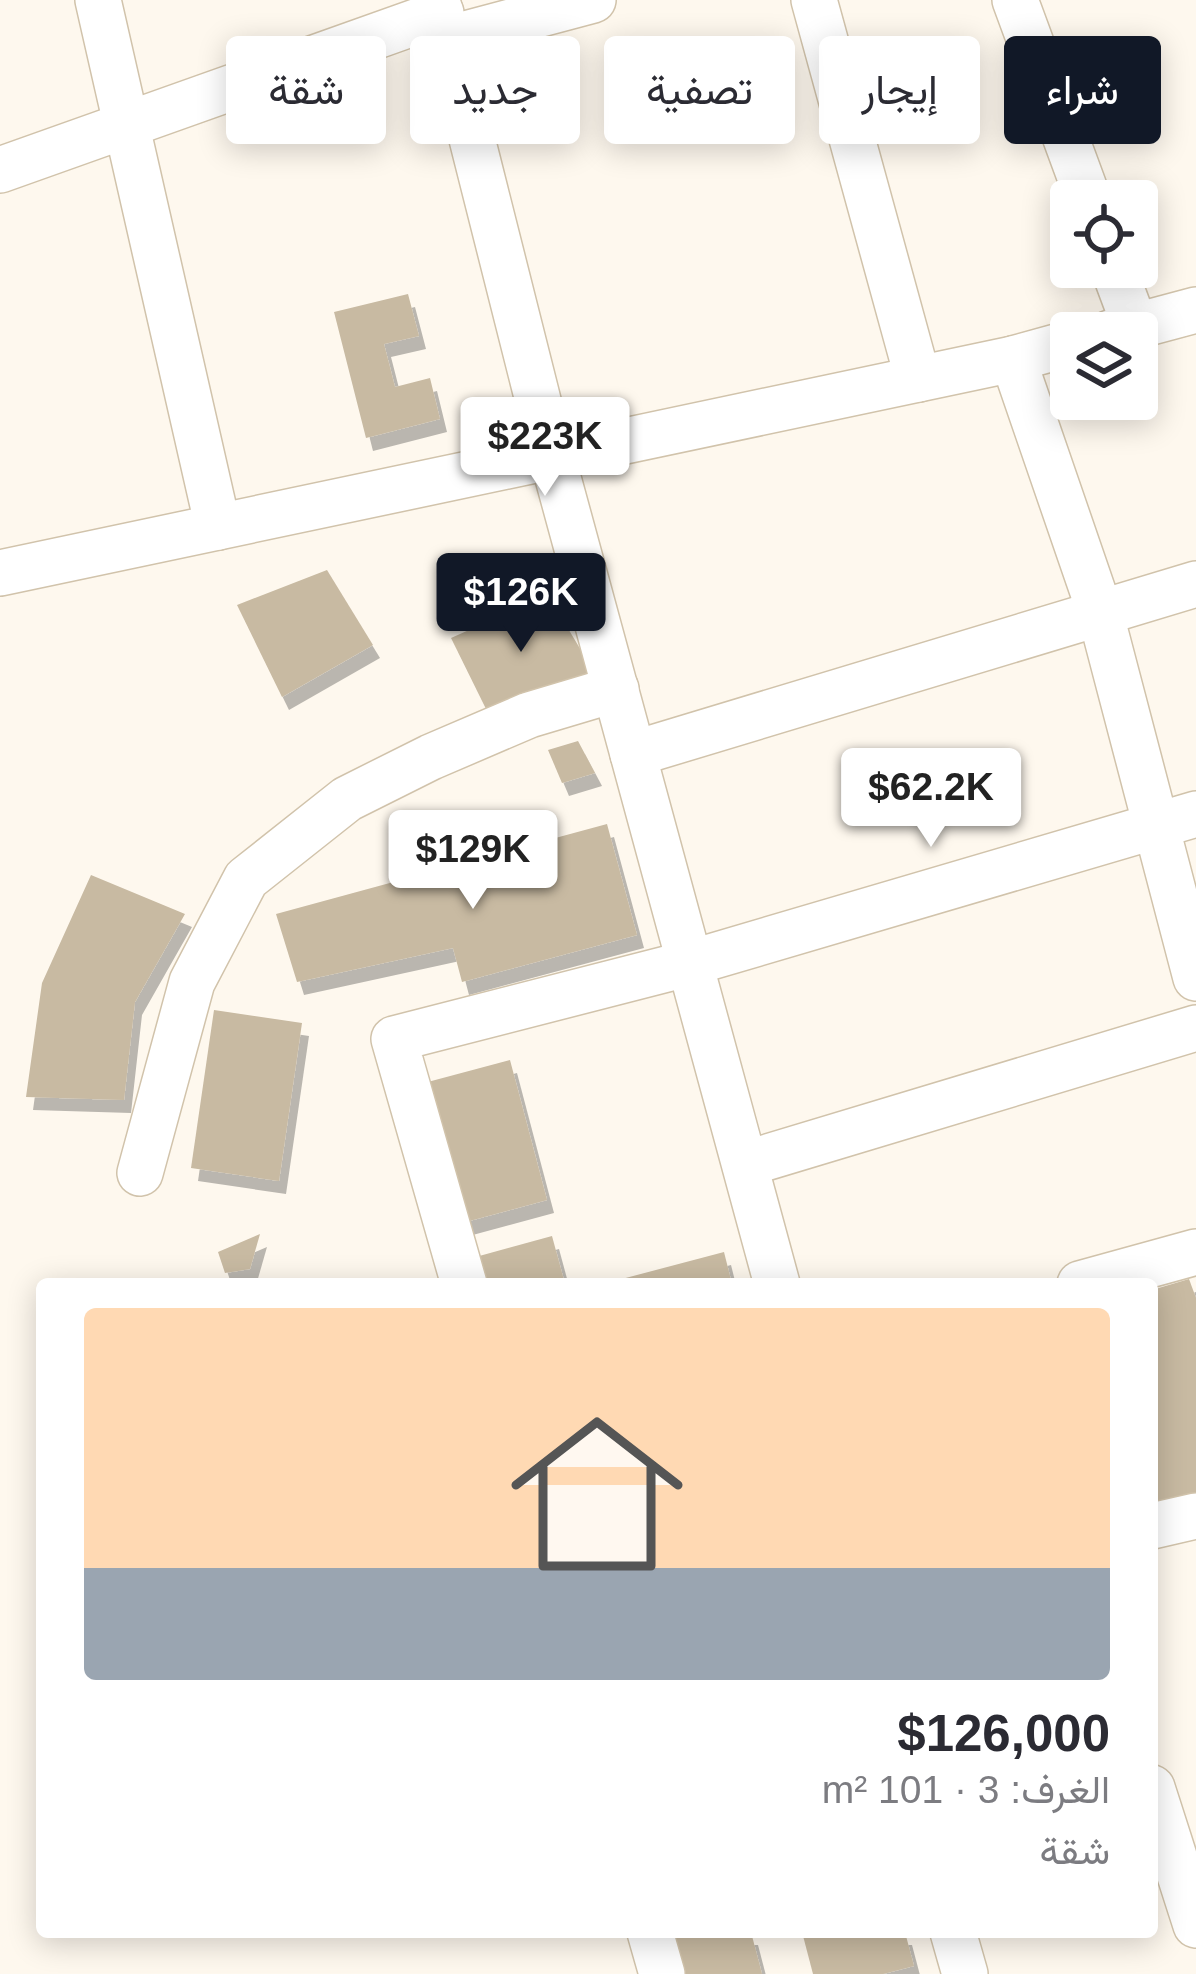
<!DOCTYPE html>
<html lang="ar">
<meta charset="utf-8">
<style>
:root{--surface:#fff;--page:#f7f7f7;--text:#2b2b33;--muted:#7c7c81;--line:#e1e1e2;--accent:#111827}
body{margin:0;font-family:Helvetica,Vazirmatn,sans-serif;background:var(--page);color:var(--text);direction:rtl;height:100vh;display:flex;flex-direction:column;font-size:45px;white-space:nowrap}
*{box-sizing:border-box;margin:0}
p{font-size:39px;color:var(--muted)}
.icon{flex:none;width:66px;height:66px;fill:none;stroke:currentColor;stroke-width:2;stroke-linecap:round;stroke-linejoin:round}
.map{position:relative;flex:1;overflow:hidden;direction:ltr}
.side{position:absolute;left:36px;top:1278px;width:1122px;height:660px;display:flex;flex-direction:column;background:var(--surface);border-radius:12px;box-shadow:0 6px 30px #0003;direction:rtl}
.side>*{flex:none}
.top-card{position:absolute;left:36px;top:36px;width:1125px;height:108px;direction:rtl;display:flex;gap:24px}
.fabs{position:absolute;left:1050px;top:180px;display:grid;gap:24px}
.fabs a{display:grid;place-items:center;width:108px;height:108px;border-radius:12px;background:var(--surface);box-shadow:0 6px 30px #0003;font-size:60px}
.price{position:absolute;translate:-50% -102px;padding:0 27px;border-radius:12px;background:#fff;color:#222;font-size:39px;line-height:78px;filter:drop-shadow(0 3px 6px #0008)}
.price::after{content:'';position:absolute;left:50%;top:72px;width:36px;height:27px;margin-left:-18px;background:inherit;clip-path:polygon(0 0,100% 0,50% 100%)}
.price.active{background:var(--accent);color:#fff}
ul{padding:0;list-style:none}
li{display:grid;align-content:center;gap:24px;height:636px;padding:0 48px}
li+li{border-top:3px solid var(--line)}
li span{display:grid;place-items:center;height:372px;border-radius:12px;color:#555}
li>.icon{margin-inline-start:auto}
span .icon{width:216px;height:216px;fill:#fffc;stroke-width:1}
li b{font-size:51px}
.pill{padding:0 42px;border-radius:12px;background:var(--surface);box-shadow:0 6px 30px #0003;font-size:42px;line-height:108px}
.pill.active{background:var(--accent);color:#fff}
.map>svg:first-child{display:block}
.building{fill:#c8baa2;filter:url(#shadow)}
.lines{fill:none;stroke-linecap:round;stroke-linejoin:round}
.minor-casing{stroke:#d1c3ab;stroke-width:48}
.minor{stroke:#fff;stroke-width:45}
</style>
<div class="map">
<svg width="1196" height="1974" viewBox="0 0 1196 1974">
<defs>
<filter id="shadow"><feDropShadow dx="7" dy="13" stdDeviation="0" flood-color="#0004"/></filter>
</defs>
<rect width="100%" height="100%" fill="#fef8ee"/>
<!-- building -->
<g class="building">
<path d="M 408,294 L 419,336 L 384,344 L 395,387 L 430,378 L 440,419 L 366,438 L 334,312 Z"/>
<path d="M 327,570 L 373,645 L 282,697 L 237,605 Z"/>
<path d="M 548,595 L 594,672 L 488,713 L 451,638 Z"/>
<path d="M 578,741 L 595,773 L 562,783 L 548,750 Z"/>
<path d="M 607,824 L 637,935 L 462,982 L 453,948 L 297,982 L 276,914 Z"/>
<path d="M 91,875 L 185,914 L 135,1002 L 124,1100 L 26,1097 L 42,983 Z"/>
<path d="M 214,1010 L 302,1023 L 279,1181 L 191,1168 Z"/>
<path d="M 510,1060 L 547,1200 L 462,1223 L 424,1083 Z"/>
<path d="M 260,1234 L 250,1269 L 225,1273 L 218,1252 Z"/>
<path d="M 552,1236 L 565,1284 L 479,1284 L 472,1258 Z"/>
<path d="M 724,1252 L 732,1284 L 619,1284 L 618,1280 Z"/>
<path d="M 1189,1279 L 1196,1298 L 1196,1499 L 1152,1511 L 1152,1290 Z"/>
<path d="M 666,1932 L 751,1932 L 762,1974 L 677,1974 Z"/>
<path d="M 802,1932 L 905,1932 L 914,1966 L 883,1974 L 813,1974 Z"/>
</g>
<g class="lines">
<!-- minor casing -->
<g class="minor-casing">
<g id="minor">
<path d="M 98,0 L 218,527"/>
<path d="M 437,0 L 552,456 L 777,1284"/>
<path d="M 814,0 L 918,379"/>
<path d="M 1015,0 L 1089,201"/>
<path d="M 447,39 L 593,0"/>
<path d="M 0,170 L 441,13"/>
<path d="M 1113,267 L 1135,326"/>
<path d="M 1110,333 L 1196,310"/>
<path d="M 1013,359 L 1100,612 L 1196,978"/>
<path d="M 0,573 L 1013,359 L 1071,343"/>
<path d="M 633,754 L 1196,584"/>
<path d="M 745,1164 L 1196,1028"/>
<path d="M 140,1173 L 192,982 L 246,879 L 347,799 L 431,757 L 529,715 L 616,689"/>
<path d="M 464,1284 L 394,1039 L 690,963 L 1196,814"/>
<path d="M 1080,1284 L 1196,1252"/>
<path d="M 1152,1526 L 1196,1516"/>
<path d="M 1152,1788 L 1196,1925"/>
<path d="M 650,1932 L 662,1974"/>
<path d="M 953,1932 L 965,1974"/>
</g>
</g>
<!-- minor -->
<use href="#minor" class="minor"/>
</g>
</svg>
<div class="fabs">
<a><svg class="icon" aria-label="locate" viewBox="0 0 24 24"><circle cx="12" cy="12" r="6"/><path d="M12 2v4M12 18v4M2 12h4M18 12h4"/></svg></a>
<a><svg class="icon" aria-label="layers" viewBox="0 0 24 24"><path d="M12 4l9 5-9 5-9-5zM3 14l9 5 9-5"/></svg></a>
</div>
<b class="price" style="left:545px;top:499px">$223K</b>
<b class="price active" style="left:521px;top:655px">$126K</b>
<b class="price" style="left:931px;top:850px">$62.2K</b>
<b class="price" style="left:473px;top:912px">$129K</b>
<div class="top-card">
<a class="pill active">شراء</a>
<a class="pill">إيجار</a>
<a class="pill">تصفية</a>
<a class="pill">جديد</a>
<a class="pill">شقة</a>
</div>
<section class="side">
<ul>
<li><span style="background:linear-gradient(#ffd9b3 70%,#9aa5b1 0)"><svg class="icon" aria-label="home" viewBox="0 0 24 24"><path d="M3 11l9-7 9 7M6 9v11h12V9"/></svg></span><div><b>$126,000</b><p>الغرف: 3 · 101 m²</p><p>شقة</p></div></li>
</ul>
</section>
</div>
